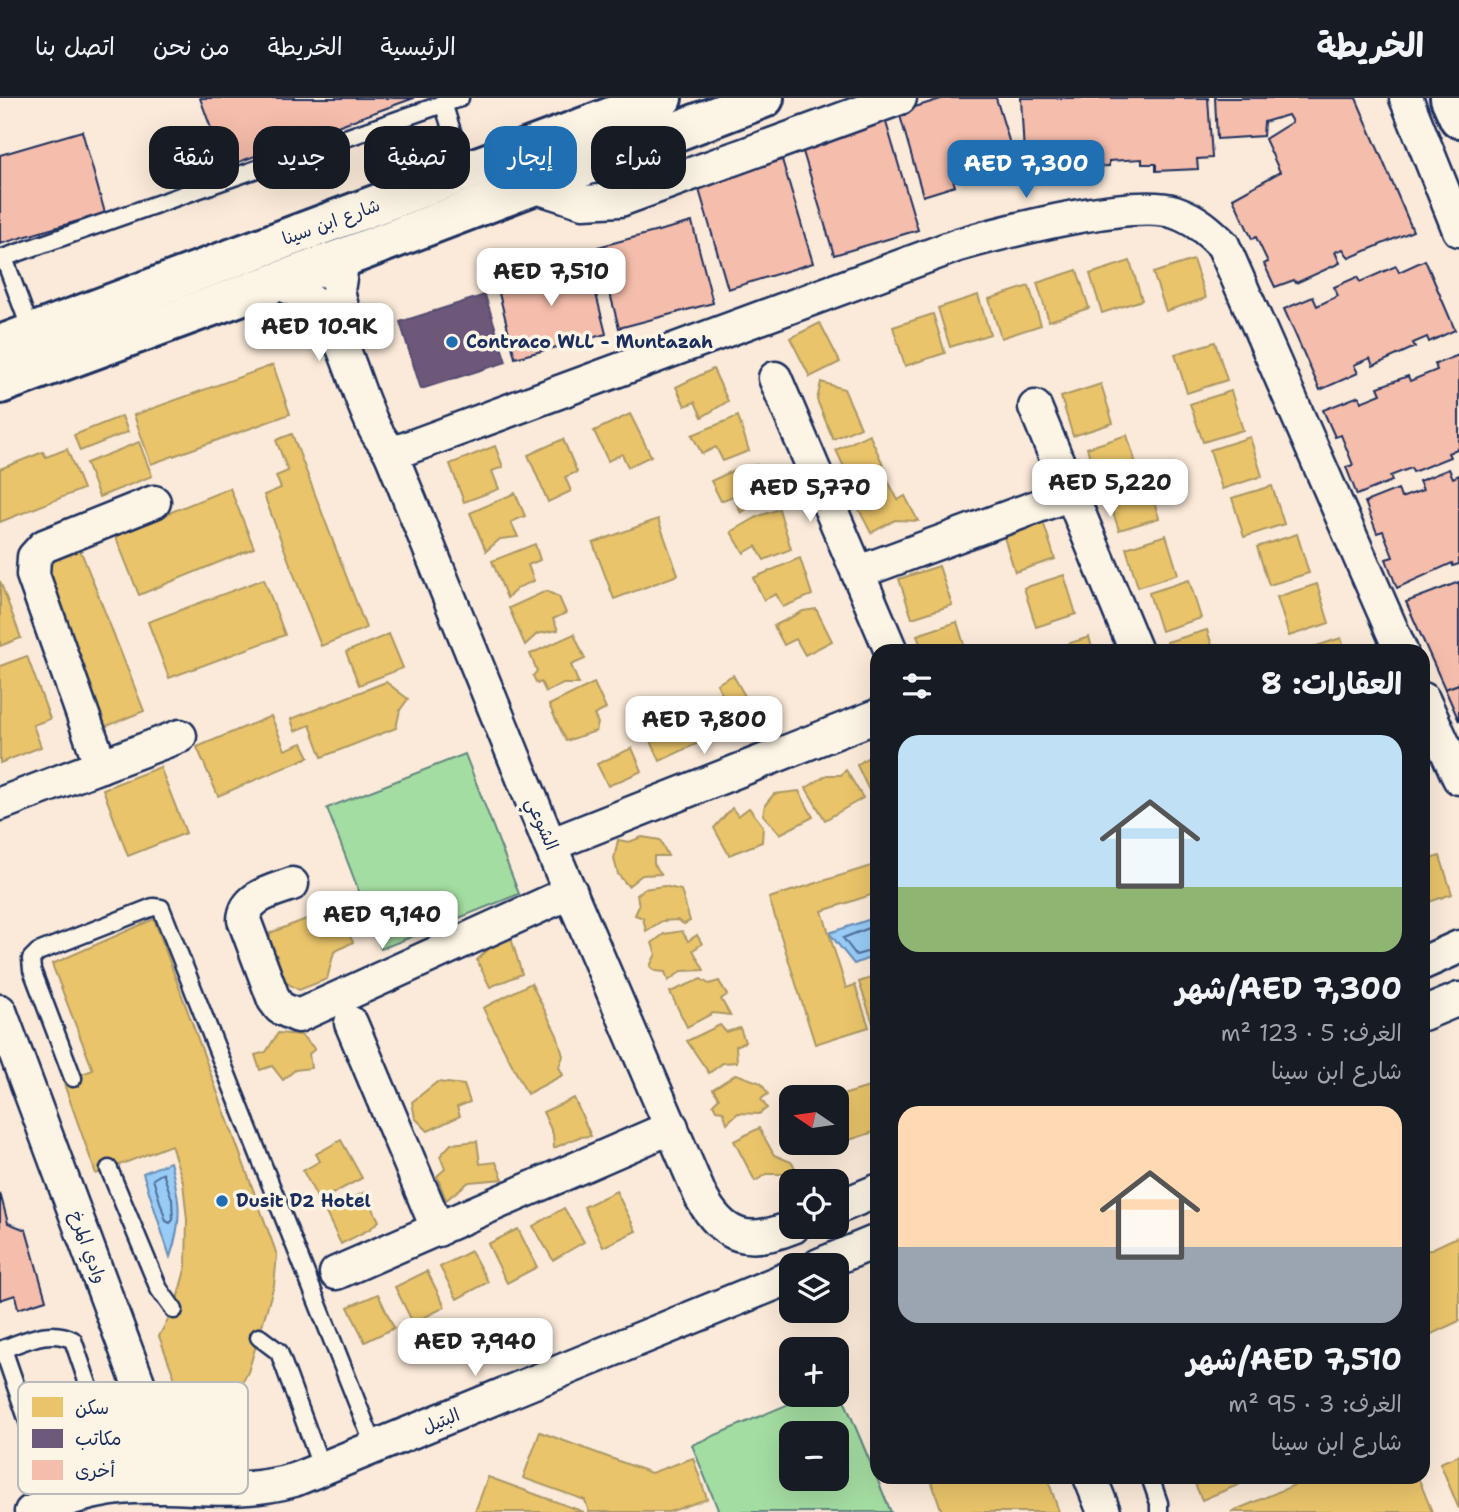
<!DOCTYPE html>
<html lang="ar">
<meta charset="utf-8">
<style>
:root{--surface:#171b24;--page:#242831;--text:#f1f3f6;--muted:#9ea1a6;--line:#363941;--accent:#1f6fb2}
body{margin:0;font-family:"Shantell Sans","Playpen Sans Arabic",sans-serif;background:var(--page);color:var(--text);direction:rtl;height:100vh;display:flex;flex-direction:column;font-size:26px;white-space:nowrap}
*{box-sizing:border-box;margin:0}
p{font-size:23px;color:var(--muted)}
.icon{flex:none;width:38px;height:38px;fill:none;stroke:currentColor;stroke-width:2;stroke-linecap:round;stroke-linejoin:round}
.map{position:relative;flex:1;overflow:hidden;direction:ltr}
.side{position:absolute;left:870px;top:546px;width:560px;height:840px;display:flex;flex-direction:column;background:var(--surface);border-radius:21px;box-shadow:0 7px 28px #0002;direction:rtl}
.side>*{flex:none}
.hud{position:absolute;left:21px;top:28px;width:665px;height:63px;direction:rtl;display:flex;gap:14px}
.needle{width:46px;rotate:283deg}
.tools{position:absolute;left:779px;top:987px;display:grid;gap:14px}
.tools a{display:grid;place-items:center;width:70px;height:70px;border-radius:14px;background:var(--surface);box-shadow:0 7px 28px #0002;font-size:35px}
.price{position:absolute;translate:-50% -60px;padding:0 16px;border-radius:14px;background:#fff;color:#222;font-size:23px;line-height:46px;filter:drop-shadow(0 2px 4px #0008)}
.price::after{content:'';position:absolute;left:50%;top:42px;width:21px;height:16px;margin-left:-10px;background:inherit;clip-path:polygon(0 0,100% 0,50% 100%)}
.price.selected{background:var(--accent);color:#fff}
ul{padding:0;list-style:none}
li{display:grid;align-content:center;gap:14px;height:371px;padding:0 28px}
li span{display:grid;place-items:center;height:217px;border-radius:21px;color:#555}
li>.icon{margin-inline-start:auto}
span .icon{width:126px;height:126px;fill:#fffc;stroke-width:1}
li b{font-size:30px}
h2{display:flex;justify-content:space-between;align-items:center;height:84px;padding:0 28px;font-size:30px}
.tag{padding:0 24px;border-radius:21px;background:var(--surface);box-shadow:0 7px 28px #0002;font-size:24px;line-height:63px}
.tag.selected{background:var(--accent);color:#fff}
header{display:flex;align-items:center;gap:42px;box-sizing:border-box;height:98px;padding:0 35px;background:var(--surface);border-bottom:2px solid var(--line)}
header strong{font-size:33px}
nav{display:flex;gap:38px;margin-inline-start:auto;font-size:24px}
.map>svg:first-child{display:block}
.green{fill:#a4dda2;stroke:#608680;stroke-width:2;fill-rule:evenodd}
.water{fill:#98cbf5;stroke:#668db9;stroke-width:2}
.homes{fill:#e9c46a;stroke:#ab9766;stroke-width:2}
.offices{fill:#6d597a;stroke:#544c72;stroke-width:2}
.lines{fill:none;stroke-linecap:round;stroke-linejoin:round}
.shore{stroke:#4d6d9a;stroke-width:2}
.building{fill:#f5bdab;stroke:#1b2f5e;stroke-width:2}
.lane-casing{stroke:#1b2f5e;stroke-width:21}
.street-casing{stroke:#1b2f5e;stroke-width:37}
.secondary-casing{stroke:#1b2f5e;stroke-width:44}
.lane{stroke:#fcf5e5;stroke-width:16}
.street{stroke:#fcf5e5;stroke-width:32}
.secondary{stroke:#fcf5e5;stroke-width:38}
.poi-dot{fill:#1f6fb2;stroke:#fcf5e5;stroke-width:2.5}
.labels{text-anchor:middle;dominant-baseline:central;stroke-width:7;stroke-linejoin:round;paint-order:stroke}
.street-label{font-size:18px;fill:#1b2f5e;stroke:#fcf5e5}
.poi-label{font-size:18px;font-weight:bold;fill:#1b2f5e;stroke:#fcf5e5;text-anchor:start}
.key{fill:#fcf5e5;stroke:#b8babc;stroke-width:2}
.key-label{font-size:19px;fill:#1b2f5e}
</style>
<header>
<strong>الخريطة</strong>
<nav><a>الرئيسية</a><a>الخريطة</a><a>من نحن</a><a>اتصل بنا</a></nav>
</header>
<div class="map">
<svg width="1459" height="1414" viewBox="0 0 1459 1414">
<rect width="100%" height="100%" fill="#fbead9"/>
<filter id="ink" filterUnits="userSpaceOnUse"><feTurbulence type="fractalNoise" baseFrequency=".0143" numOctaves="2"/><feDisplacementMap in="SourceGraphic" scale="14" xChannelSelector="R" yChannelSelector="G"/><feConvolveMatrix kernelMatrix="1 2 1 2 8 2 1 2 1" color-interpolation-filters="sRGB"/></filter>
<g filter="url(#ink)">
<!-- green -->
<g class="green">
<path d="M 465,656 L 519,796 L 381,851 L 327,710 Z"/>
<path d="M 837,1285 L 891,1414 L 719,1414 L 692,1347 L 810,1297 L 836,1297 ZM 791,1335 L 836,1335 L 836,1381 L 791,1381 Z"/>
</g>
<!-- water -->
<g class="water">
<path d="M 877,819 L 877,857 L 854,866 L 829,835 Z"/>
<path d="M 170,1064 C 180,1102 183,1121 170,1159 L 143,1075 Z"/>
</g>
<!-- homes -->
<g class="homes">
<path d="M 1193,162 L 1206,200 L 1166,213 L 1153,175 Z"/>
<path d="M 1130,163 L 1142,202 L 1102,215 L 1090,176 Z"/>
<path d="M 1077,172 L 1089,210 L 1049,223 L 1037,185 Z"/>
<path d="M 1029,188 L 1041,227 L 1001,240 L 989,201 Z"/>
<path d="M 978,197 L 990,236 L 950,249 L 938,210 Z"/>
<path d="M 933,216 L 945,255 L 905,268 L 893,229 Z"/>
<path d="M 820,225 L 840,264 L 810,279 L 790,240 Z"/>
<path d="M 1215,244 L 1227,282 L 1187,295 L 1175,256 Z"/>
<path d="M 273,267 L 290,316 L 151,366 L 134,317 Z"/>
<path d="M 713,271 L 728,303 L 702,319 L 695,304 L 685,308 L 676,289 Z"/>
<path d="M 821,284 L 844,291 L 861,329 L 833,341 L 817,302 Z"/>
<path d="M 1101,286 L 1113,325 L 1073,338 L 1061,299 Z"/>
<path d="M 1231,293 L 1243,332 L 1203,344 L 1190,306 Z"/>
<path d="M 630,316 L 651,358 L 628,369 L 622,356 L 608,363 L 594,333 Z"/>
<path d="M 122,318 L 128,334 L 80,353 L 74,337 Z"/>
<path d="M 738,318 L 749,353 L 723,363 L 716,349 L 702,356 L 692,337 Z"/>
<path d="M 292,336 L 366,530 L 321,548 L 264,397 L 281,390 L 276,378 L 288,373 L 276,342 Z"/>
<path d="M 869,336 L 887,375 L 852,386 L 836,352 Z"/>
<path d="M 1127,337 L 1139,375 L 1099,388 L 1087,350 Z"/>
<path d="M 1250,339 L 1262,378 L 1222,391 L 1210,352 Z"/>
<path d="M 563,341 L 577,374 L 565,379 L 571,393 L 548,404 L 528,357 Z"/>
<path d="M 139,344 L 152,378 L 99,399 L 86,365 Z"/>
<path d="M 495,348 L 503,369 L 492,373 L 499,391 L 464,404 L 450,366 Z"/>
<path d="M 67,351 L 83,391 L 0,424 L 0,371 L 43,354 L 46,359 Z"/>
<path d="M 757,367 L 768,401 L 755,405 L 741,415 L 733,398 L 721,403 L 711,383 L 737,371 Z"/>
<path d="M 1147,381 L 1159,420 L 1119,432 L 1106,394 Z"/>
<path d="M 888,383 L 898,402 L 905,398 L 918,423 L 895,422 L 871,435 L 854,402 Z"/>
<path d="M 1272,388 L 1284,426 L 1244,439 L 1232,400 Z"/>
<path d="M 230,390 L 254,450 L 139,497 L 115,437 Z"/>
<path d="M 515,395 L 525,418 L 511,424 L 518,439 L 500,441 L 486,453 L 470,415 Z"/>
<path d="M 779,411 L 791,451 L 764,462 L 756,448 L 744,455 L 731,434 L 759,418 Z"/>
<path d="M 658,421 L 678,477 L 614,501 L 593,445 Z"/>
<path d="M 1043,423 L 1055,461 L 1015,474 L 1003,436 Z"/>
<path d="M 1297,436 L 1309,475 L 1269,487 L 1257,449 Z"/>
<path d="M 1166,437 L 1178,476 L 1138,489 L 1126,450 Z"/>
<path d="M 535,446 L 540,462 L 528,467 L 534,483 L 519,489 L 507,500 L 492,463 Z"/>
<path d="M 80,451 L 144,613 L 102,630 L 38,467 Z"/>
<path d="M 800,460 L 812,497 L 783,509 L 776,496 L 764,502 L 753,480 Z"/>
<path d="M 939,468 L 952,507 L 912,520 L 899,481 Z"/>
<path d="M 1064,477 L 1076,516 L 1036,529 L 1024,490 Z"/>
<path d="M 264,481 L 285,537 L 169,580 L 148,524 Z"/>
<path d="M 1189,482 L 1201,520 L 1161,533 L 1149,495 Z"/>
<path d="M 0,483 L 21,540 L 0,548 Z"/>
<path d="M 1317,486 L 1329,525 L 1289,538 L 1277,499 Z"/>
<path d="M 546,493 L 559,499 L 566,515 L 553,521 L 558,532 L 537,536 L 525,547 L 509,510 Z"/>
<path d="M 816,511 L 832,543 L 805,557 L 796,541 L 784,547 L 774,528 L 803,513 Z"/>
<path d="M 957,524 L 966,553 L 922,553 L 917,537 Z"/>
<path d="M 1207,532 L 1214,553 L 1170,553 L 1167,544 Z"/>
<path d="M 389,536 L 403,570 L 359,587 L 346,554 Z"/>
<path d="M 574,536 L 585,561 L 571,567 L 579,586 L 563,586 L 546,594 L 541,584 L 537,586 L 533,578 L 537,573 L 530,556 Z"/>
<path d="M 1089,539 L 1093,553 L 1049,553 L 1049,552 Z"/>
<path d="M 1341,540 L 1345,553 L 1301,553 Z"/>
<path d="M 27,558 L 50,621 L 33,627 L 41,649 L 0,665 L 0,568 Z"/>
<path d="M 733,577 L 759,623 L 722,643 L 700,602 L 711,596 L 716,606 L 725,601 L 717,586 Z"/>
<path d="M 386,584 L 408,601 L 400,612 L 396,630 L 322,659 L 310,627 L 295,633 L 291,621 Z"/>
<path d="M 594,585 L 606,611 L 594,617 L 598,625 L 596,633 L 566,643 L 549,607 Z"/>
<path d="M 660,607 L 667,623 L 682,616 L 696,646 L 660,663 L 639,617 Z"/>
<path d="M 271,618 L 285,652 L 302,645 L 309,659 L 218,698 L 197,649 Z"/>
<path d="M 632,650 L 642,673 L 608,688 L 597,666 Z"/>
<path d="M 877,653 L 877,699 L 873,701 L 857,667 Z"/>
<path d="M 160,669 L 186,735 L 128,758 L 103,691 Z"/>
<path d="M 846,672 L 863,700 L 825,722 L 806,690 L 827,677 L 841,677 Z"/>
<path d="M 799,693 L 813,719 L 780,736 L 763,717 L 765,707 L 774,696 Z"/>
<path d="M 732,710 L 738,718 L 749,710 L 763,728 L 762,744 L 729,757 L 714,730 Z"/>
<path d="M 642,739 L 660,742 L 668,758 L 654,758 L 654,766 L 661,776 L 642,777 L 628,788 L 618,776 L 614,761 L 618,742 L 629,744 Z"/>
<path d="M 1440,758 L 1452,796 L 1423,806 L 1423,763 Z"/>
<path d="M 877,766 L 877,795 L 822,813 L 846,890 L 855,887 L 869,929 L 815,946 L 769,800 Z"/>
<path d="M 664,788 L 681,792 L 690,823 L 684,826 L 677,822 L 662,823 L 646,833 L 643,820 L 635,817 L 639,808 L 637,797 L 644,791 Z"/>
<path d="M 335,810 L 353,844 L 334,854 L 327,881 L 299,892 L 280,881 L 270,856 L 270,835 Z"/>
<path d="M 154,821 L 277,1157 L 274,1187 L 248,1274 L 220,1325 L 200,1348 L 159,1238 L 175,1209 L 186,1168 L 187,1122 L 183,1084 L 171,1047 L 96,1076 L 63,983 L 93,972 L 52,866 Z"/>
<path d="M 682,833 L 688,843 L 697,837 L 702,846 L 693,852 L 704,872 L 682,873 L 668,883 L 665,874 L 655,873 L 650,868 L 656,856 L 652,845 L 664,836 Z"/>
<path d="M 511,840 L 522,876 L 490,889 L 477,862 L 495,845 Z"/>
<path d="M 877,878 L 877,930 L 875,931 L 859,884 Z"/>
<path d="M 701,881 L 709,886 L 719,883 L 727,897 L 721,901 L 730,917 L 713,915 L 687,929 L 670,894 Z"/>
<path d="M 531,885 L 557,937 L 563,958 L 559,969 L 563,977 L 527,996 L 483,910 Z"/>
<path d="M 720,927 L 726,934 L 740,930 L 745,944 L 736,948 L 737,964 L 723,965 L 709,975 L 687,943 Z"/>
<path d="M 278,935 L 301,937 L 315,951 L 309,956 L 311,970 L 295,972 L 283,982 L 272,968 L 260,972 L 255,957 L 266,954 Z"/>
<path d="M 736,976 L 761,985 L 768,996 L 761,1001 L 767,1010 L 759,1016 L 738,1015 L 727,1025 L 723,1013 L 716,1012 L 713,1006 L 719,1000 L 713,991 Z"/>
<path d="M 437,984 L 464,987 L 470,1004 L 457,1009 L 460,1018 L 428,1033 L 415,1020 L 412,1004 Z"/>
<path d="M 869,989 L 877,1015 L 877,1033 L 840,1045 L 836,1033 L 836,999 Z"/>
<path d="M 574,1000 L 591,1038 L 579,1039 L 554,1050 L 553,1036 L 543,1014 Z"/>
<path d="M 759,1030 L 774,1057 L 791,1064 L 800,1076 L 767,1076 L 755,1083 L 734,1043 Z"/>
<path d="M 341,1042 L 362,1080 L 319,1103 L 303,1073 L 320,1063 L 316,1056 Z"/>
<path d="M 477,1043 L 480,1066 L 496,1064 L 503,1081 L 469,1084 L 446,1102 L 437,1078 L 445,1071 L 440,1058 L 451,1046 Z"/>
<path d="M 616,1093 L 636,1133 L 603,1149 L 584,1109 Z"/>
<path d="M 365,1094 L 379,1123 L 370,1131 L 341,1146 L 325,1113 Z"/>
<path d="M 564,1110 L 584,1144 L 553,1162 L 533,1128 Z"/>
<path d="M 518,1131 L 537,1169 L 507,1185 L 488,1146 Z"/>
<path d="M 1459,1138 L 1459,1223 L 1423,1240 L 1423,1155 Z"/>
<path d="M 471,1153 L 488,1184 L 457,1201 L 440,1169 Z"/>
<path d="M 427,1173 L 445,1209 L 413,1225 L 395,1189 Z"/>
<path d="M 378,1196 L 394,1230 L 365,1244 L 348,1209 Z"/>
<path d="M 540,1334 L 651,1375 L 693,1360 L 707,1401 L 669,1414 L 589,1414 L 585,1402 L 523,1380 Z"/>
<path d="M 1459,1357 L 1459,1411 L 1440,1365 Z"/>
<path d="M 488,1379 L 584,1414 L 475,1414 Z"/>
<path d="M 930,1379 L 1047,1379 L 1059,1414 L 942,1414 Z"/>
<path d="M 1192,1379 L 1257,1379 L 1202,1402 Z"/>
<path d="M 1313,1379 L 1388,1379 L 1390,1384 L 1402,1379 L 1418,1379 L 1432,1414 L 1231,1414 Z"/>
</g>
<!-- offices -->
<path class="offices" d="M 485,197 L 506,264 L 421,291 L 400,224 Z"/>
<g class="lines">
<!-- shore -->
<g class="shore">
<path d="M 877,827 L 843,840 L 856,857 L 877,851"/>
<path d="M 163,1075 L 172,1101 L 173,1122 L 170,1125 L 166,1123 L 153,1081 Z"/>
</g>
</g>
<!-- building -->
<g class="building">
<path d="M 200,0 L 414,0 L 225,69 Z"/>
<path d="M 944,0 L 996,0 L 1017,69 L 980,81 L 977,71 L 952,78 L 955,88 L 923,98 L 899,14 Z"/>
<path d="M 1021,0 L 1208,0 L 1212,60 L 1197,61 L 1198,71 L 1156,73 L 1156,66 L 1142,66 L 1142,61 L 1109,63 L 1109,68 L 1091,69 L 1091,80 L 1054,82 L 1054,73 L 1025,75 Z"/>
<path d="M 1215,0 L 1356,0 L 1413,133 L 1349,160 L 1343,151 L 1335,154 L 1340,165 L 1296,185 L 1294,182 L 1275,189 L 1264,166 L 1268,164 L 1256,139 L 1252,141 L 1233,100 L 1280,74 L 1265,41 L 1292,24 L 1288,17 L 1264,24 L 1263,38 L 1217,41 Z"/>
<path d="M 885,21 L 918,132 L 834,157 L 801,47 Z"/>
<path d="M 82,33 L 105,115 L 0,146 L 0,57 Z"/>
<path d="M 780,55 L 813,165 L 728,191 L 696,81 Z"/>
<path d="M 692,124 L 713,205 L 619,230 L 598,149 Z"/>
<path d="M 587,160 L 606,236 L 515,260 L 496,183 Z"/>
<path d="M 1425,162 L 1455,232 L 1429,244 L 1427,239 L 1413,245 L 1415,249 L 1373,268 L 1370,260 L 1354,267 L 1358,275 L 1320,292 L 1284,211 L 1313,199 L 1317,208 L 1338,198 L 1334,189 L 1357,179 L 1360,184 L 1396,168 L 1399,174 Z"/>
<path d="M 1459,257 L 1459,350 L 1448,355 L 1450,359 L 1413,374 L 1411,370 L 1390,378 L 1392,383 L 1357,397 L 1346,369 L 1353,367 L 1341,337 L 1335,339 L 1323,312 L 1359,298 L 1361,304 L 1381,296 L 1378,289 L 1408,278 L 1410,283 L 1437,272 L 1435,266 Z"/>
<path d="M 1449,371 L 1453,380 L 1459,377 L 1459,466 L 1453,468 L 1452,465 L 1397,490 L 1386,461 L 1393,459 L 1383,433 L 1377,435 L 1365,404 L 1398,391 L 1401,400 L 1423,392 L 1419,383 Z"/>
<path d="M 1459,484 L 1459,586 L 1445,591 L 1406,504 Z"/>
<path d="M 1459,586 L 1459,623 L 1445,591 Z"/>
<path d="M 0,1095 L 8,1125 L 26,1132 L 46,1202 L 18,1211 L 15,1197 L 0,1202 Z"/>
</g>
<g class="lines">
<!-- lane casing -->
<g class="lane-casing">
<g id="lane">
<path d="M 443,5 L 465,74"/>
<path d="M 4,160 L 32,235"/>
<path d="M 0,161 L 460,0"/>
<path d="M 73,980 L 32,872 L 31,861 L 38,854 L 153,809 L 161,810 L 375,1350"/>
<path d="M 109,1071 L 159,1191 L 174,1212"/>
<path d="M 259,1239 L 279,1254 L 322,1371"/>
<path d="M 0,1252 C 24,1244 49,1229 73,1242 L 98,1315 L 99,1326 L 92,1332 L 53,1347 L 33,1338 L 3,1251"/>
<path d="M 1150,1379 L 1159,1405 L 1159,1414"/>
</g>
</g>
<!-- street casing -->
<g class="street-casing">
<g id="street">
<path d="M 1406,0 L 1459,132"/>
<path d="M 530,87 L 583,104 L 620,102 L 900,0"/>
<path d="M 343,160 L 338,193 L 349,237"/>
<path d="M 274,184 C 345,205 345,271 374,329 C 378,339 386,346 391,356 L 550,747 L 701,1099 C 724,1141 749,1147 793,1129"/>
<path d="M 775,280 L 891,553"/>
<path d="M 1035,309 L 1136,553"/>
<path d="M 391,356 L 958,147 C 1004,134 1132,100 1175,114 C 1195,121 1208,132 1223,147 L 1401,553"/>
<path d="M 859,474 L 1071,396"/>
<path d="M 1423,601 L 1459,680"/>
<path d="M 101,668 L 33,477 L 34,459 L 44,448 L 154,404"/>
<path d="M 0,706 L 180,638"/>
<path d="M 550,747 L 877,618"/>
<path d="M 292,786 C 273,793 245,798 244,822 L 274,902 L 280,910 L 298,918 L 571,794"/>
<path d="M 1423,865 L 1459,849"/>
<path d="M 0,913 L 142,1295 L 153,1340 L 159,1389"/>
<path d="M 1423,916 L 1459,901"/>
<path d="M 351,925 L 438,1132"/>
<path d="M 836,1110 L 877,1093"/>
<path d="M 819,1167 L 877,1143"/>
<path d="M 336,1175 L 672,1029"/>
<path d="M 1090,1379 L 1104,1414"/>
<path d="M 31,1414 C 64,1402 99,1390 134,1389 C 191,1387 238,1398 294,1382 L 791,1179"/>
</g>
</g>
<!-- secondary casing -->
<g class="secondary-casing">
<g id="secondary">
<path d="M 1450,0 L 1459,20"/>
<path d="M 0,247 L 662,0"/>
<path d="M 0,286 L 343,160 L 764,0"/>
</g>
</g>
<!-- lane -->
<use href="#lane" class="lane"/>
<!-- street -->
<use href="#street" class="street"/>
<!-- secondary -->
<use href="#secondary" class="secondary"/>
</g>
</g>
<!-- markers -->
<g class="poi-dot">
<circle cx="452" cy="244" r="7"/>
<circle cx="222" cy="1103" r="7"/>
</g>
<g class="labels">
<!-- street labels -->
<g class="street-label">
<text transform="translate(331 124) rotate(-20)">شارع ابن سينا</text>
<text transform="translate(542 726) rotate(67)">الشوعي</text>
<text transform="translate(88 1149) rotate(70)">وادي المرخ</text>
<text transform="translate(441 1323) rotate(-22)">البتيل</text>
</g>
<!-- poi labels -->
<g class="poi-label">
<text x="466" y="244">Contraco WLL - Muntazah</text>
<text x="236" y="1103">Dusit D2 Hotel</text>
</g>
</g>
<!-- legend -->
<rect x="18" y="1284" width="230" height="112" rx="10" class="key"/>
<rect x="32" y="1299" width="31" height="20" fill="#e9c46a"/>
<rect x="32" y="1331" width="31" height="19" fill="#6d597a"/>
<rect x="32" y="1362" width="31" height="20" fill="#f5bdab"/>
<g class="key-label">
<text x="75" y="1316">سكن</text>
<text x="75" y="1347">مكاتب</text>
<text x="75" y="1379">أخرى</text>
</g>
</svg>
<div class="tools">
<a><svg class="needle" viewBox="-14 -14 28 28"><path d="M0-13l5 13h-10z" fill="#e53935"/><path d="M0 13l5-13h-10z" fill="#9ea1a6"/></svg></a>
<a><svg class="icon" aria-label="locate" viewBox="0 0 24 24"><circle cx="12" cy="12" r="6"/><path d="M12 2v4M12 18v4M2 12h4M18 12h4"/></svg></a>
<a><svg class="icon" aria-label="layers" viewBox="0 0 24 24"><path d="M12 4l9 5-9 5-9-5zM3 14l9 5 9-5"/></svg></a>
<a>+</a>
<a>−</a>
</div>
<b class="price selected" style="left:1026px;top:102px">AED 7,300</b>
<b class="price" style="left:551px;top:210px">AED 7,510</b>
<b class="price" style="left:319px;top:265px">AED 10.9K</b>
<b class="price" style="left:1110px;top:421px">AED 5,220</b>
<b class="price" style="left:810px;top:426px">AED 5,770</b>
<b class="price" style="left:704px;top:658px">AED 7,800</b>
<b class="price" style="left:382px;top:853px">AED 9,140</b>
<b class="price" style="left:475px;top:1280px">AED 7,940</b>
<div class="hud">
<a class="tag">شراء</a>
<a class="tag selected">إيجار</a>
<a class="tag">تصفية</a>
<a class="tag">جديد</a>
<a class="tag">شقة</a>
</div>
<section class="side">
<h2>العقارات: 8<svg class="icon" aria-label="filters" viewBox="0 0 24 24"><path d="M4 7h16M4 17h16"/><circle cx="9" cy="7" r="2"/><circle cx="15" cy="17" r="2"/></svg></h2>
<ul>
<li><span style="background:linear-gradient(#bfe0f5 70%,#8fb573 0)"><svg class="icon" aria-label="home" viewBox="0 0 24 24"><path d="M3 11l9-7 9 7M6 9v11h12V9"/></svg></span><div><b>AED 7,300/شهر</b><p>الغرف: 5 · 123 m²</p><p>شارع ابن سينا</p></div></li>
<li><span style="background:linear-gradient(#ffd9b3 65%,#9aa5b1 0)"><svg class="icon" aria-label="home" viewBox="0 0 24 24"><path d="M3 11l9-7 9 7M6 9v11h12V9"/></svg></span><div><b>AED 7,510/شهر</b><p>الغرف: 3 · 95 m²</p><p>شارع ابن سينا</p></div></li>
</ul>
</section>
</div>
